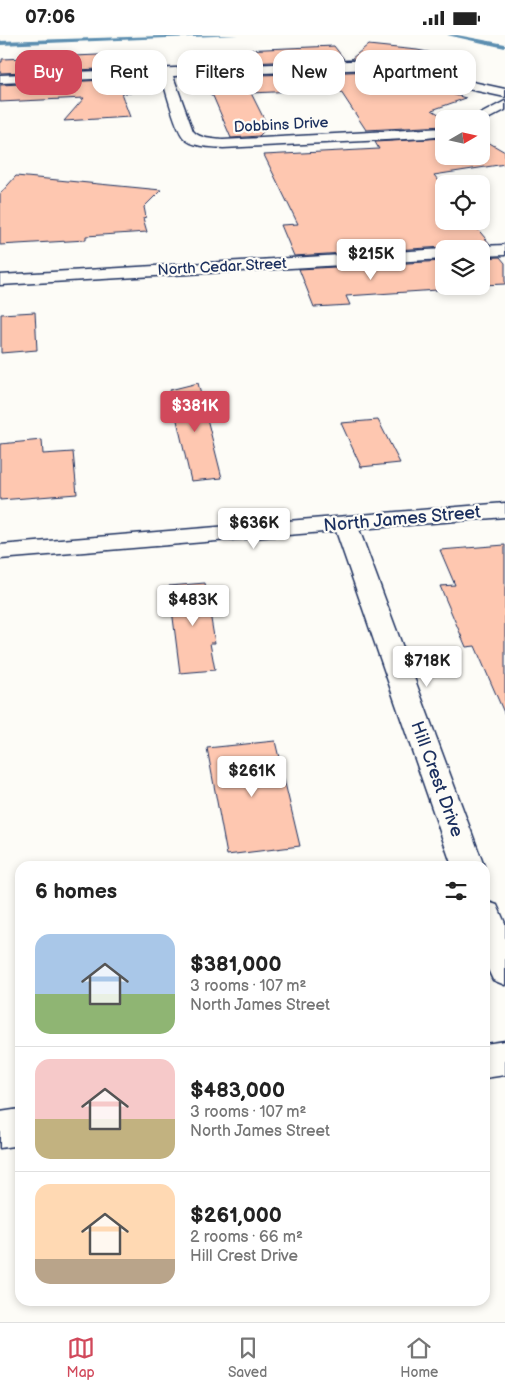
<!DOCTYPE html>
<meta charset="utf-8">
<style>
:root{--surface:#fff;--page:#f6f6f6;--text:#222;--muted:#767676;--line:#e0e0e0;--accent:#d1495b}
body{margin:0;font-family:"Balsamiq Sans",sans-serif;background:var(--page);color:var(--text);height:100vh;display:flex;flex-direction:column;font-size:19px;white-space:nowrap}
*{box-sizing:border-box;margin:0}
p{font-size:16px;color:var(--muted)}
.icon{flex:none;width:28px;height:28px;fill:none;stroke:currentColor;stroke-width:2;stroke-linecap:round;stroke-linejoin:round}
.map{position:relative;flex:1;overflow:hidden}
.panel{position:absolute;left:15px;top:826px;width:475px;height:445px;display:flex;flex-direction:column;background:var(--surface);border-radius:15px;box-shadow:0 2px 8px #0003}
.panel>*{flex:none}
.banner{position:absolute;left:15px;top:15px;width:475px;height:45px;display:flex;gap:10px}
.needle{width:32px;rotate:81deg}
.controls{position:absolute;left:435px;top:75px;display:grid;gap:10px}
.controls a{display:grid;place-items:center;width:55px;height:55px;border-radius:10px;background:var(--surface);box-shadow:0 2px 8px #0003;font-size:25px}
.price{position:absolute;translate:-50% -42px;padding:0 11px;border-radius:5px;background:#fff;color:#222;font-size:16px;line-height:32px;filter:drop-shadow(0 1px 2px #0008)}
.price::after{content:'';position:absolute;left:50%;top:30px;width:15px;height:11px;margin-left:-8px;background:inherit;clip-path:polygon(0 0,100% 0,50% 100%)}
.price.selected{background:var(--accent);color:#fff}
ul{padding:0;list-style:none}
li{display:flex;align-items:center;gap:15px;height:125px;padding:0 20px}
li+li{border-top:1px solid var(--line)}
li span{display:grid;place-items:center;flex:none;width:140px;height:100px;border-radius:15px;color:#555}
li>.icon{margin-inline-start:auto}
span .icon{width:60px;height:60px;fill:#fffc;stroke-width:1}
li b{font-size:21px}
h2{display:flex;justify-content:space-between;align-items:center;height:60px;padding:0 20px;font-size:21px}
.tag{padding:0 18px;border-radius:15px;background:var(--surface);box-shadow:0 2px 8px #0003;font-size:18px;line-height:45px}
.tag.selected{background:var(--accent);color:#fff}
.status{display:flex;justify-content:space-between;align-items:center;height:35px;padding:0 25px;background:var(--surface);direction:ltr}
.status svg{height:14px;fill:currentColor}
.tabs{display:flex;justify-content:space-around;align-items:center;height:70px;border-top:1px solid var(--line);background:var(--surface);font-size:14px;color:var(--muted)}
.tabs a{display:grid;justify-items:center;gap:2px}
.tabs .selected{color:var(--accent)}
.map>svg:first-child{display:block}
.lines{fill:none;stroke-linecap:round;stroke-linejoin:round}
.stream{fill:#5b8eb0;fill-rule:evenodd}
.building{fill:#fec7b0;stroke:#1b2f5e}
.street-casing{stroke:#1b2f5e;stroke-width:3}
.street{fill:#fdfcf7;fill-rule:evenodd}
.labels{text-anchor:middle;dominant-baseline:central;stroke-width:4.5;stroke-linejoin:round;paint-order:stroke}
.far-street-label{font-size:15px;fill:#1b2f5e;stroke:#fdfcf7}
.street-label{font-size:18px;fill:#1b2f5e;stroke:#fdfcf7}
</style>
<div class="status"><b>07:06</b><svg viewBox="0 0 49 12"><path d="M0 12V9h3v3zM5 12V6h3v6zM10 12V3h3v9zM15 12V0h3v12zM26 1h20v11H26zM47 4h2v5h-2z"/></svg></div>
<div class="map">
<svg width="505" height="1287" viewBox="0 0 505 1287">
<rect width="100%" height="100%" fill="#fdfcf7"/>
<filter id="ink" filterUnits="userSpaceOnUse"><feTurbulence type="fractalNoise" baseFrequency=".02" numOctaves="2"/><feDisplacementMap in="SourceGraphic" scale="10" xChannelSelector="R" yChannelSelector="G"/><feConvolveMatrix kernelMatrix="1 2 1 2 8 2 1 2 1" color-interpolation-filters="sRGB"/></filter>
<g filter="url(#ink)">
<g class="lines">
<!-- stream -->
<g class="stream">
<path d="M 192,0 L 238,0 L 0,10 L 0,6 Z"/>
<path d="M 447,0 L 457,0 L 505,9 L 505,13 Z"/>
</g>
</g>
<!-- building -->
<g class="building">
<path d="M 368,10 L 417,15 L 471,25 L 440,38 L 376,24 L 351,24 Z"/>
<path d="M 334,11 L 344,24 L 201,30 L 196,17 Z"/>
<path d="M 122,19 L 125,33 L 0,38 L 0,27 L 2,27 L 2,24 Z"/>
<path d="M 376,36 L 421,46 L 414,49 L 466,63 L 432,75 L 447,84 L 444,84 L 444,91 L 366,95 L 339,54 L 251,58 L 268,92 L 259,101 L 231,103 L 213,61 L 211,61 L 204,42 Z"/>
<path d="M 128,44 L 131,58 L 121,58 L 130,82 L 64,86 L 84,63 L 0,67 L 0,50 Z"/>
<path d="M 444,103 L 444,121 L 481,121 L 481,103 L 505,117 L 505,129 L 434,140 L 444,152 L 444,186 L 471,186 L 490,209 L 480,209 L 472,214 L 446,214 L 444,212 L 294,221 L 281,190 L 298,189 L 264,120 L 379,114 L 375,107 Z"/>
<path d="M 16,141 L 161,155 L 144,172 L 146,182 L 143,183 L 147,197 L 86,201 L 86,205 L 0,210 L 0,159 Z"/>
<path d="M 500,222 L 505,228 L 505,249 L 481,250 L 481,223 Z"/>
<path d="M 444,226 L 444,251 L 468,251 L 451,252 L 453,254 L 346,261 L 350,270 L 314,272 L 299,234 Z"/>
<path d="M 35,277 L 37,315 L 1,318 L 1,279 Z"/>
<path d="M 198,348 L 222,443 L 191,446 L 170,355 Z"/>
<path d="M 378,385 L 400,428 L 361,432 L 341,388 Z"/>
<path d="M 42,405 L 43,419 L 73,417 L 77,459 L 0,465 L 0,409 Z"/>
<path d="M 505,510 L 505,680 L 475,611 L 466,612 L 440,551 L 455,550 L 440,515 Z"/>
<path d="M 205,548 L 215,608 L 210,608 L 215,635 L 180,638 L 169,551 Z"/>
<path d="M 275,706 L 300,811 L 227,820 L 207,713 Z"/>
</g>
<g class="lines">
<!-- street casing -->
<g class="street-casing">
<g id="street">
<path d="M 349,26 L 376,26 L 505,54 L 505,62 L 376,34 L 173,41 L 193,96 C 200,104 213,104 223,105 L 444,93 L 444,101 L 426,103 L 223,113 C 212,112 193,112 185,104 C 176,97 166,54 161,41 L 0,48 L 0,40 Z"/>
<path d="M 505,66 L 505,75 L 482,87 L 481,84 L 471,84 Z"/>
<path d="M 505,210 L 505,220 L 481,221 L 481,214 L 474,214 L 481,211 Z"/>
<path d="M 444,214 L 444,224 L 0,250 L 0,240 Z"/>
<path d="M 505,468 L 505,482 L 359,494 L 484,831 L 452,831 L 336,496 L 0,524 L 0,510 Z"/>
<path d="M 485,866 L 497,870 L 505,888 L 505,950 L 493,945 L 485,928 Z"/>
<path d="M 505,1006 L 505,1040 L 485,1043 L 485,1009 Z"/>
<path d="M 20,1074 L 20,1110 L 0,1113 L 0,1077 Z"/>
</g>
</g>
<!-- street -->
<use href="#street" class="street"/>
</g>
</g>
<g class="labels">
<!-- far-street labels -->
<g class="far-street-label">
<text transform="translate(281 90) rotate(-3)">Dobbins Drive</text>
<text transform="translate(222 232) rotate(-3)">North Cedar Street</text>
</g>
<!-- street labels -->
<g class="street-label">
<text transform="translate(402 484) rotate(-5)">North James Street</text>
<text transform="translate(437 744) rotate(70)">Hill Crest Drive</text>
</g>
</g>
</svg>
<div class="controls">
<a><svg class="needle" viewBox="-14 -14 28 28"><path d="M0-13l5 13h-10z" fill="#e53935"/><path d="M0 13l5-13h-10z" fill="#767676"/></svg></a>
<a><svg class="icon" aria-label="locate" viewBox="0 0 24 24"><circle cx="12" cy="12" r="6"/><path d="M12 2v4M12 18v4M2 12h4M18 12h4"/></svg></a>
<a><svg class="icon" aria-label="layers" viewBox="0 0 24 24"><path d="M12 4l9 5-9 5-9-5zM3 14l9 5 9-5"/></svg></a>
</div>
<b class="price" style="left:371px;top:246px">$215K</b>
<b class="price selected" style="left:195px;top:398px">$381K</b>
<b class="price" style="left:254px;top:515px">$636K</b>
<b class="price" style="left:193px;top:592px">$483K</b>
<b class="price" style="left:427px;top:653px">$718K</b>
<b class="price" style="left:252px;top:763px">$261K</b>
<div class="banner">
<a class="tag selected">Buy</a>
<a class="tag">Rent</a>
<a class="tag">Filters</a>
<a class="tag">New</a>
<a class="tag">Apartment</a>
</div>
<section class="panel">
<h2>6 homes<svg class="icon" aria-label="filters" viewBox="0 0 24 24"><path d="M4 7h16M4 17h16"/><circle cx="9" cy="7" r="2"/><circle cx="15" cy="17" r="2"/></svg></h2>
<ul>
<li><span style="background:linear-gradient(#a9c7e8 60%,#8fb573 0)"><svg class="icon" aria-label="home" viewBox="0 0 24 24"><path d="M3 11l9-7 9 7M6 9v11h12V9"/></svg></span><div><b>$381,000</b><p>3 rooms · 107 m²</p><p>North James Street</p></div></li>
<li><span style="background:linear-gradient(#f6c9c9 60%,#c2b280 0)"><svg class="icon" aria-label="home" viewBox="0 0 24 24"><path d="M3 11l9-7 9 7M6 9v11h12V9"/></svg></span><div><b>$483,000</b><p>3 rooms · 107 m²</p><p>North James Street</p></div></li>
<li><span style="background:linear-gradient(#ffd9b3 75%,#b9a48a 0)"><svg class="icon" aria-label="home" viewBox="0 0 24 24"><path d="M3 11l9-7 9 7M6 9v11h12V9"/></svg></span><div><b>$261,000</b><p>2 rooms · 66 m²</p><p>Hill Crest Drive</p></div></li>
</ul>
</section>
</div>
<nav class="tabs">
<a class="selected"><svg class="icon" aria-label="map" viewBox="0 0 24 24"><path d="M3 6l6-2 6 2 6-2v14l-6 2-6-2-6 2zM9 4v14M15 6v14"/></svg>Map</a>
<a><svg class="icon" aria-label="saved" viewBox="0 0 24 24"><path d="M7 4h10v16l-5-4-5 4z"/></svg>Saved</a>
<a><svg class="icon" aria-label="home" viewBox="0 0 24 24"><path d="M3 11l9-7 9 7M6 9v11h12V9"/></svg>Home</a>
</nav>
